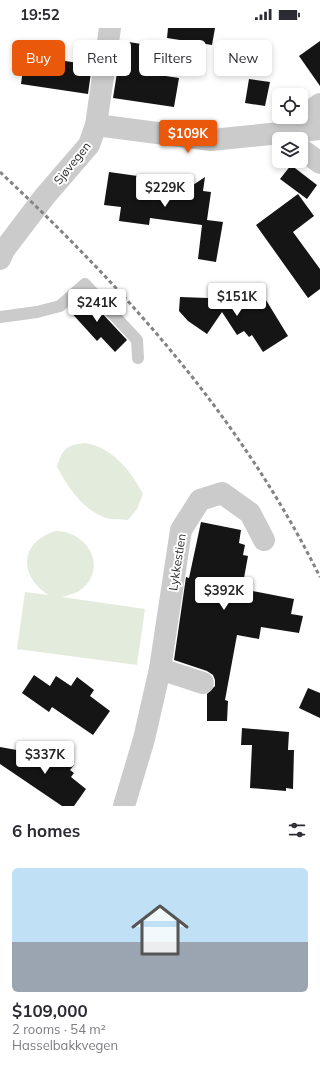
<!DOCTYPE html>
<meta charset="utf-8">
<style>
:root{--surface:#fff;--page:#f2f2f3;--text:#2b2b33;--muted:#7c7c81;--accent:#ea580c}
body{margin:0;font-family:Mulish,sans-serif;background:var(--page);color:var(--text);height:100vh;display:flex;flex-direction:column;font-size:15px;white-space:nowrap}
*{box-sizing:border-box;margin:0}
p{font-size:13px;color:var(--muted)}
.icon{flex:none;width:22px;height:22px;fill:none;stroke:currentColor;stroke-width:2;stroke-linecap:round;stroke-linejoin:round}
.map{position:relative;height:778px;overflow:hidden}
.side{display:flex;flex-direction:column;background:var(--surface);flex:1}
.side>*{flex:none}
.hud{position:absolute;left:12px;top:12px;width:296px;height:36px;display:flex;gap:8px}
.buttons{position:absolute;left:272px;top:60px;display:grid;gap:8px}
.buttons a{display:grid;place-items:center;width:36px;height:36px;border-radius:6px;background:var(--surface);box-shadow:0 2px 6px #0003;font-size:20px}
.price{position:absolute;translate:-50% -34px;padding:0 9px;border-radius:4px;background:#fff;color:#222;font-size:13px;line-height:26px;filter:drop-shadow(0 1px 2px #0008)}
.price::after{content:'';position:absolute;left:50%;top:24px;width:12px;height:9px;margin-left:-6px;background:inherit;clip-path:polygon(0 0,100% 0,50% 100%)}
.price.selected{background:var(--accent);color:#fff}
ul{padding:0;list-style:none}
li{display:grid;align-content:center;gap:8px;height:212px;padding:0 12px}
li span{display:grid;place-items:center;height:124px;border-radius:6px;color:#555}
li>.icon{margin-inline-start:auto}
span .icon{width:72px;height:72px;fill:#fffc;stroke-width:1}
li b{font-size:17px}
h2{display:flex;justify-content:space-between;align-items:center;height:48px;padding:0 12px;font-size:17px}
.chip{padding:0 14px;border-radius:6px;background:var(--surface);box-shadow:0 2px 6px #0003;font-size:14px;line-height:36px}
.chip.selected{background:var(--accent);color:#fff}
.status{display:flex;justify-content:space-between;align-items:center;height:28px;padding:0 20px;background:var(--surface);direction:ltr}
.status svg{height:11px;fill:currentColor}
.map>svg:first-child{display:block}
.green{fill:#e2ebdc}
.building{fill:#151515}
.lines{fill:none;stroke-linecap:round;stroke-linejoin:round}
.lane{stroke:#cbcbcb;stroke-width:12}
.street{stroke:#cbcbcb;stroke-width:22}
.rail{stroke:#838383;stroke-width:3;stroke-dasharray:4 3;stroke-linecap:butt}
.labels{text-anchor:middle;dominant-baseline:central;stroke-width:4;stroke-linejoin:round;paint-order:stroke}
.street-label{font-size:12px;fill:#2e2e2e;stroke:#fff}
</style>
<div class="status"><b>19:52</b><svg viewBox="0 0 49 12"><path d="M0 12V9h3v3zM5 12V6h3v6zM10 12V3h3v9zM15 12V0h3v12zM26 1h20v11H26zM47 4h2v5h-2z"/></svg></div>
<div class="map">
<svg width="320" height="778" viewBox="0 0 320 778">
<rect width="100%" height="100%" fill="#fff"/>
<!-- green -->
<g class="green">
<path d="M 85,415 C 112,419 131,443 143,466 L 137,481 L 128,492 C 121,491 113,492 106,490 C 83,482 68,459 57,439 C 62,421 67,417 85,415 Z"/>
<path d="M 55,503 C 90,503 109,543 79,563 C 74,566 67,567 62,569 L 145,581 L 137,637 L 17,621 L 25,564 L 48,567 C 19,547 19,515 55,503 Z"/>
</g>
<!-- building -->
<g class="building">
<path d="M 168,0 L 215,0 L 212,17 L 167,10 Z"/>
<path d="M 122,13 L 148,17 L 146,45 L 179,50 L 174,79 L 113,70 Z"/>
<path d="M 320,13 L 320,58 L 299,28 Z"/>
<path d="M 25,27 L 92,37 L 88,66 L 21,56 Z"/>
<path d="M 249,51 L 270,54 L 265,78 L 245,75 Z"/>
<path d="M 291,137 L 317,157 L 307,171 L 280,151 Z"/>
<path d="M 109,144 L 152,150 L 150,164 L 186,169 L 187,161 L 205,149 L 203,163 L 211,164 L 207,192 L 223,194 L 216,234 L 198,231 L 202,197 L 150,190 L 149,197 L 119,193 L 121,179 L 104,177 Z"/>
<path d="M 298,166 L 314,188 L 293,204 L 320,241 L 320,261 L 308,270 L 256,197 Z"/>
<path d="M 258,259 L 288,308 L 263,324 L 252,307 L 249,309 L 244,303 L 237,307 L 222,284 L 207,306 L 188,293 L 179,283 L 180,269 L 208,270 L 223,281 Z"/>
<path d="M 84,266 L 127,312 L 115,324 L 101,309 L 97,313 L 68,281 Z"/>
<path d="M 201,494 L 241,502 L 239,515 L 245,517 L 243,527 L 248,528 L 242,561 L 294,571 L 291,586 L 303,588 L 299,605 L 261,599 L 259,611 L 237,607 L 225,672 L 228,673 L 227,693 L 207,693 L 207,666 L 215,658 L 215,652 L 213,647 L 207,643 L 174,632 L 186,549 L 189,550 Z"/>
<path d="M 34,647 L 50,658 L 56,648 L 71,658 L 77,649 L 94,662 L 90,668 L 110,683 L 93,707 L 52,679 L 49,684 L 22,665 Z"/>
<path d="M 308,660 L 320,665 L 320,690 L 299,680 Z"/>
<path d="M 242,700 L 289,704 L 288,722 L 294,722 L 293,761 L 286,760 L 286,763 L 250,760 L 252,717 L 241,717 Z"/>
<path d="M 0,719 L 50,728 L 57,733 L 61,727 L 74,737 L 70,742 L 74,745 L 71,749 L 86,761 L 74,778 L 62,778 L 0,736 Z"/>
</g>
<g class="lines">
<!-- lane -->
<path class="lane" d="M 0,289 L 37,284 L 60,278 L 85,256 L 137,312 L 138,330"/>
<!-- street -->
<g class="street">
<path d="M 96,97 L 211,112 L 320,101"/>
<path d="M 280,104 L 320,76"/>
<path d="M 301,121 L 320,135"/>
<path d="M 0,231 L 4,222 L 45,168 L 89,117 L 96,97 L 110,0"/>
<path d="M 160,641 L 203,655"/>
<path d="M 124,778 L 144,711 L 160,641 L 181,502 L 200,472 L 222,465 L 250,485 L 264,512"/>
</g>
<!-- rail -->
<path class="rail" d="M 0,144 C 129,265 241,390 320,549"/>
</g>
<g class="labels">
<!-- street labels -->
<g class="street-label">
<text transform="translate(72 135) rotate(-51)">Sjøvegen</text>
<text transform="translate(177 534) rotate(-81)">Lykkestien</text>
</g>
</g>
</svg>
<div class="buttons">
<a><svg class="icon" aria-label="locate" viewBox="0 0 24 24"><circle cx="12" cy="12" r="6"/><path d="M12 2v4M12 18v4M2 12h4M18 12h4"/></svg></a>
<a><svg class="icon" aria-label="layers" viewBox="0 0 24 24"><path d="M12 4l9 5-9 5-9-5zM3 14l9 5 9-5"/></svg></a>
</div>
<b class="price selected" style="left:188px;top:126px">$109K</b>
<b class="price" style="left:165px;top:180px">$229K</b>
<b class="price" style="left:237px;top:289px">$151K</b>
<b class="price" style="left:97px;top:295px">$241K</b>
<b class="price" style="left:224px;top:583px">$392K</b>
<b class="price" style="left:45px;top:747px">$337K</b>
<div class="hud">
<a class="chip selected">Buy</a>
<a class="chip">Rent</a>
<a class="chip">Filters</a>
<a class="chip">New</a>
</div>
</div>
<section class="side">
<h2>6 homes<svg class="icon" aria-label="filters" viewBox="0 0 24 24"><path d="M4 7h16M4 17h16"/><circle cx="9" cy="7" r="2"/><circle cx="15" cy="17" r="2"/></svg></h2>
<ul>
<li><span style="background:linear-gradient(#bfe0f5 60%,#9aa5b1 0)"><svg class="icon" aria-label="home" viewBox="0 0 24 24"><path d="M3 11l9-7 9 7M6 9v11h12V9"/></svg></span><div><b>$109,000</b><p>2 rooms · 54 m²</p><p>Hasselbakkvegen</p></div></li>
</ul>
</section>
